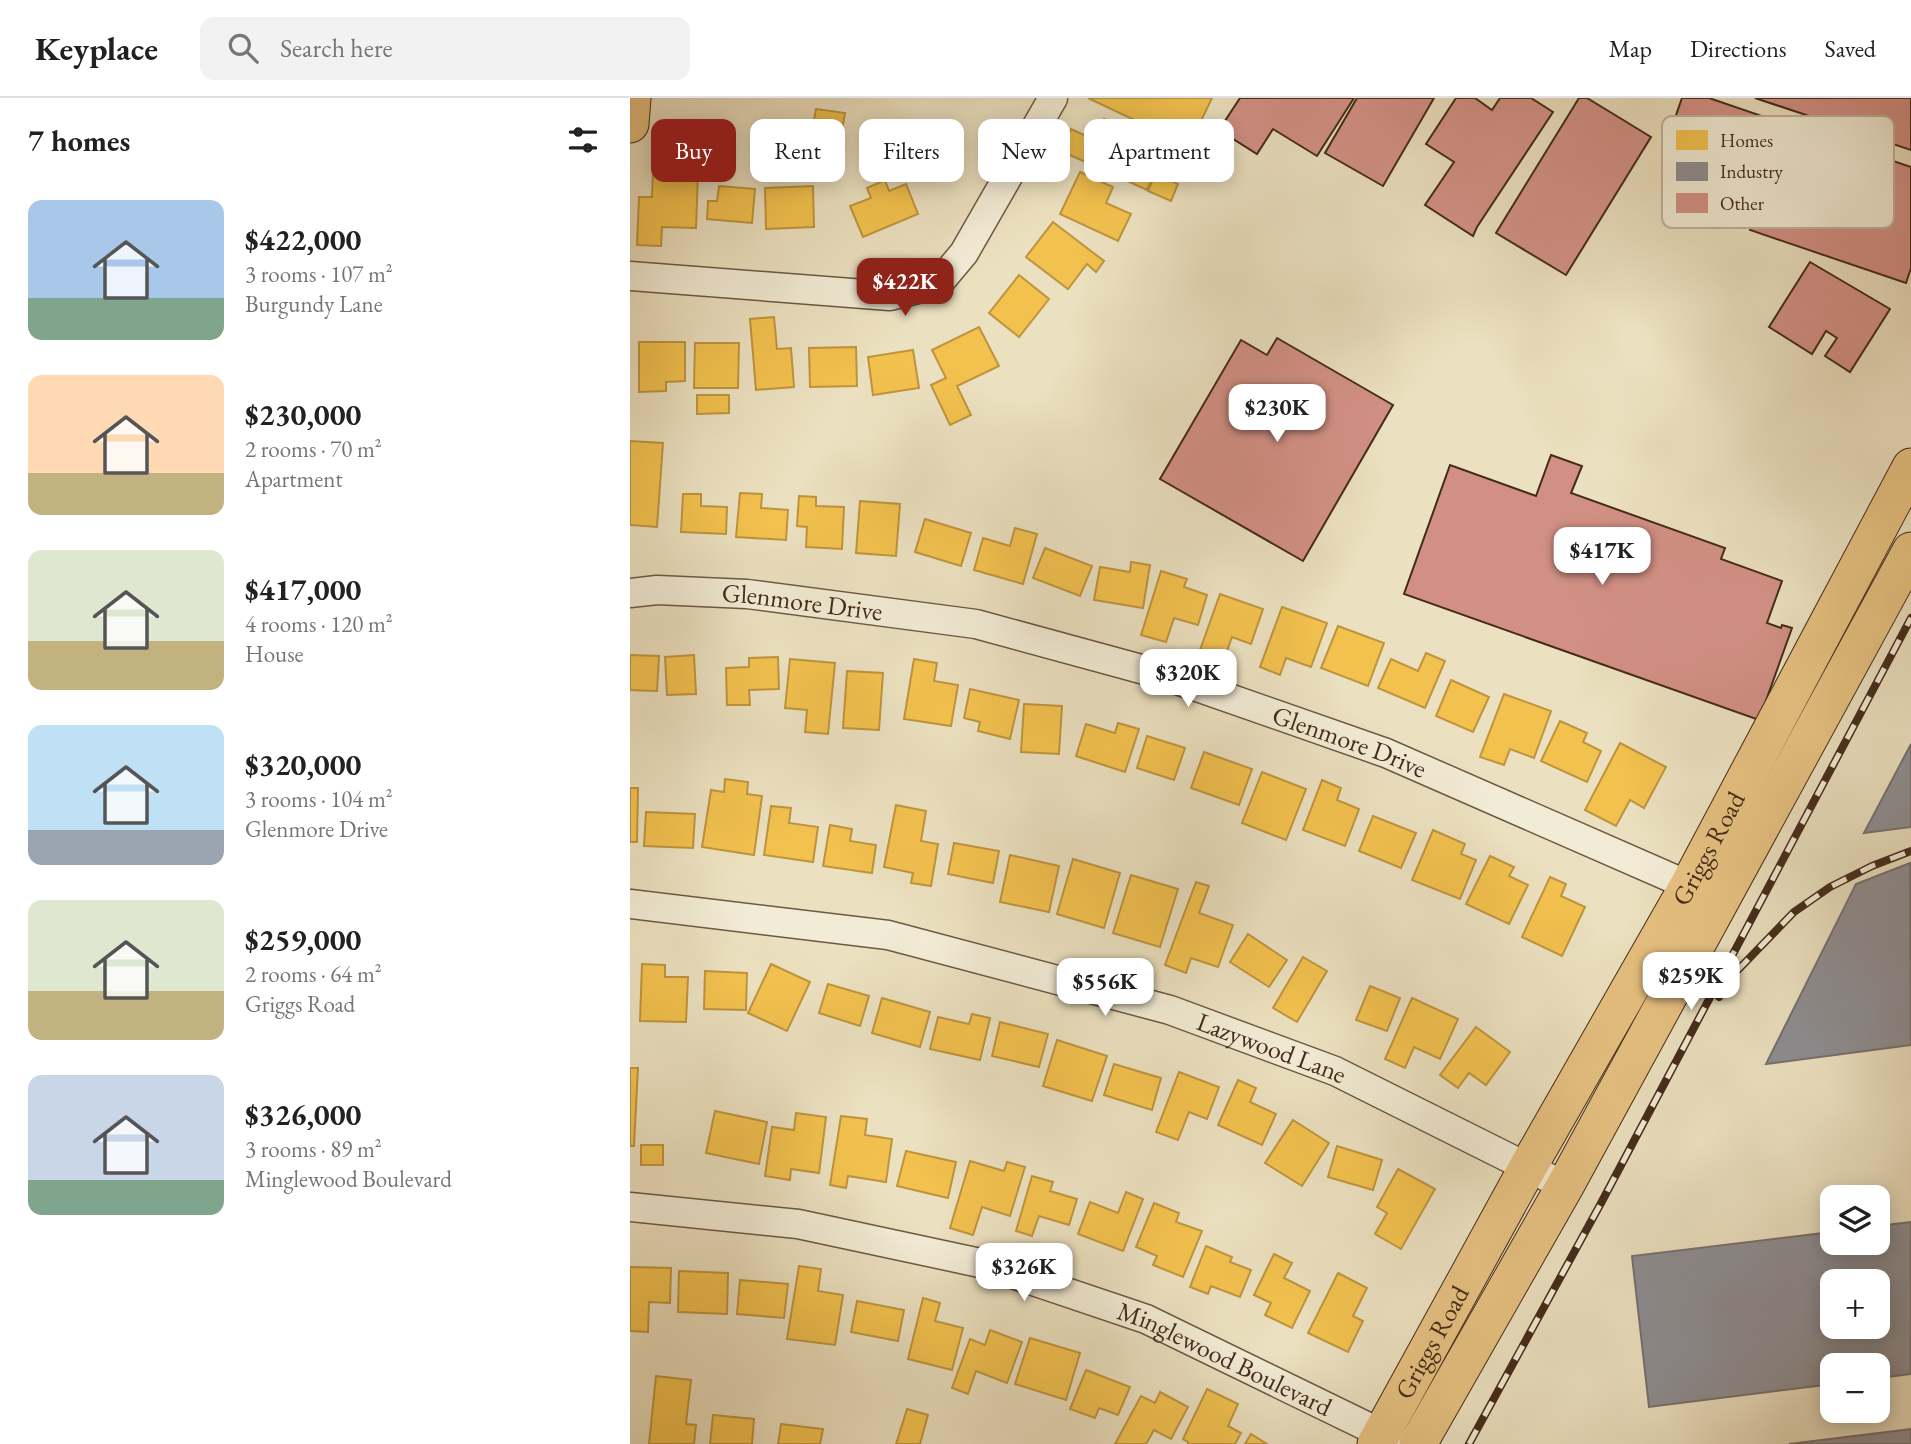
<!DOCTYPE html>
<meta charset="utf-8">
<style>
:root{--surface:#fff;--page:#f2f2f2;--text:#202124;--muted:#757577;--line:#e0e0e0;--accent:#8f2418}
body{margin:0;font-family:"EB Garamond",serif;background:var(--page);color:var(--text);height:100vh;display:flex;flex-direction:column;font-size:26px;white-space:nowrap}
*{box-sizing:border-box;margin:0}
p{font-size:23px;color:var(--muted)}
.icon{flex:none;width:38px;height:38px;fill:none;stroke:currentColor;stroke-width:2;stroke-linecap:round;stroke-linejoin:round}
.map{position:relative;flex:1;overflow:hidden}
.panel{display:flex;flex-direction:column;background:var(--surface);width:630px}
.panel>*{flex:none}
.banner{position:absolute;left:21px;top:21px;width:665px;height:63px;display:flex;gap:14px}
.tools{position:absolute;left:1190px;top:1087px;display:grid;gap:14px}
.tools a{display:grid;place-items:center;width:70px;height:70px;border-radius:14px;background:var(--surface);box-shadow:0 4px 18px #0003;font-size:35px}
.price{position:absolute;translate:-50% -60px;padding:0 16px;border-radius:14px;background:#fff;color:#222;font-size:23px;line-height:46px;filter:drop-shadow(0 2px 4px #0008)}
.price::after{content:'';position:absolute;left:50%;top:42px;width:21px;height:16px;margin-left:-10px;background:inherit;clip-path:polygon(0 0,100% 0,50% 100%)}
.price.selected{background:var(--accent);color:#fff}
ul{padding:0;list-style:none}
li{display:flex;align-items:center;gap:21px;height:175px;padding:0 28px}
li span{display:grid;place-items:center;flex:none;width:196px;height:140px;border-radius:14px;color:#555}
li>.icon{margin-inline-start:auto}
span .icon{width:84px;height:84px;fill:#fffc;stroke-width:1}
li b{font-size:30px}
h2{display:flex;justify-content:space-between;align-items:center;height:84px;padding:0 28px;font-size:30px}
.chip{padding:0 24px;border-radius:14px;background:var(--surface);box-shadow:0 4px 18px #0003;font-size:24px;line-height:63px}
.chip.selected{background:var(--accent);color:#fff}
header{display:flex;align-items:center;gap:42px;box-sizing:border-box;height:98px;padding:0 35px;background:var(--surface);border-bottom:2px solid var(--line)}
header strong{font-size:33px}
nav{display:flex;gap:38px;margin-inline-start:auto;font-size:24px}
.search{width:490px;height:63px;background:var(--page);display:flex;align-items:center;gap:18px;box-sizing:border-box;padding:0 24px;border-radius:14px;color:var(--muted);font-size:26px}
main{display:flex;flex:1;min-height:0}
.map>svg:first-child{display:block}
.homes{fill:#f2c14e;stroke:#be943e;stroke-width:2}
.industry{fill:#8d8d92;stroke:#77706e;stroke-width:2;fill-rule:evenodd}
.building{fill:#d29085;stroke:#442b1a;stroke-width:2}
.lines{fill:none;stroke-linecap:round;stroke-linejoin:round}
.minor-casing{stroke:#6e5843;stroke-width:31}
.major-casing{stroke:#442b1a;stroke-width:39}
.minor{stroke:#f2ebd5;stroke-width:28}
.major{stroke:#e6c080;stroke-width:37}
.rail-casing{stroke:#442b1a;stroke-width:8}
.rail{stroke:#f2ebd5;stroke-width:5;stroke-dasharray:16;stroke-linecap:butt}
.labels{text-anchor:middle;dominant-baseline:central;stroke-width:7;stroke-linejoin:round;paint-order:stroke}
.street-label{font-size:26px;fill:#442b1a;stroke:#f2ebd5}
.key{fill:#f2ebd5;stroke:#beb19d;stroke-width:2}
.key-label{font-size:19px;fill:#442b1a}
</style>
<header>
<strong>Keyplace</strong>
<div class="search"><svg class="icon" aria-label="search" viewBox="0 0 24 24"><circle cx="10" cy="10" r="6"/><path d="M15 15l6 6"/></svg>Search here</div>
<nav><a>Map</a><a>Directions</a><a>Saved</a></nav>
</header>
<main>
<section class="panel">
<h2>7 homes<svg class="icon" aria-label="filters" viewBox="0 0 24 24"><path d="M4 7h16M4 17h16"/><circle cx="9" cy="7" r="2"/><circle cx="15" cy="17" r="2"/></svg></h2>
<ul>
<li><span style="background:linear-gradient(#a9c7e8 70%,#7fa58c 0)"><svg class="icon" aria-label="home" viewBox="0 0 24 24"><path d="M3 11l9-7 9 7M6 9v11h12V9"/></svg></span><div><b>$422,000</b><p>3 rooms · 107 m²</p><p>Burgundy Lane</p></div></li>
<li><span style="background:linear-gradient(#ffd9b3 70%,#c2b280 0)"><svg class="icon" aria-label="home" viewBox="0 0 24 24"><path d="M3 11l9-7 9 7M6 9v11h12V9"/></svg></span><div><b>$230,000</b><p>2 rooms · 70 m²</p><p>Apartment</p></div></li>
<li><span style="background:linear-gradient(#dfe7d0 65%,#c2b280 0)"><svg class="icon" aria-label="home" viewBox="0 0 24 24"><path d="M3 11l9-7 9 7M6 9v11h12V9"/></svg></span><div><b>$417,000</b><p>4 rooms · 120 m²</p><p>House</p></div></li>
<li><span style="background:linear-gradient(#bfe0f5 75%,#9aa5b1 0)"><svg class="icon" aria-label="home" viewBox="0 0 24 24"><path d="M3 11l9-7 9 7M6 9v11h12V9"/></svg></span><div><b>$320,000</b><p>3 rooms · 104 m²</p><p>Glenmore Drive</p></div></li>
<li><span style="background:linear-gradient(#dfe7d0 65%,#c2b280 0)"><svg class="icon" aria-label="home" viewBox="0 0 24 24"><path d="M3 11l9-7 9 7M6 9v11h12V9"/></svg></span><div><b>$259,000</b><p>2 rooms · 64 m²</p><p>Griggs Road</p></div></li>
<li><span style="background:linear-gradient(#c9d6e8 75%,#7fa58c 0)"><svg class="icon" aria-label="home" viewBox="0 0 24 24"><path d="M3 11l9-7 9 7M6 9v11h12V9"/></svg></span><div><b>$326,000</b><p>3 rooms · 89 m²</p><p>Minglewood Boulevard</p></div></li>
</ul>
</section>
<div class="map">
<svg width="1281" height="1346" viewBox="0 0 1281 1346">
<rect width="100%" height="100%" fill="#ebe0bf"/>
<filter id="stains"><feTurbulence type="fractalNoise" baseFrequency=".00286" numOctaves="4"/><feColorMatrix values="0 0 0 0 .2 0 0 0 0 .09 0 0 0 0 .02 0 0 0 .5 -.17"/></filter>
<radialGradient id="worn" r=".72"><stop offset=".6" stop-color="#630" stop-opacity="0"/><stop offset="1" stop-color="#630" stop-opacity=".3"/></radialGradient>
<!-- homes -->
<g class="homes">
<path d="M 458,0 L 582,0 L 559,48 Z"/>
<path d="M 186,11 L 215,15 L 212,32 L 183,27 Z"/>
<path d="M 474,21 L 536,49 L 517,92 L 431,53 L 441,31 L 465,42 Z"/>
<path d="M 23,73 L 68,75 L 66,130 L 32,129 L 31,148 L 7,147 L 9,99 L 22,99 Z"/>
<path d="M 450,74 L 483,89 L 476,105 L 501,116 L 488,143 L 430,116 Z"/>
<path d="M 525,76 L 548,86 L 541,103 L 518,93 Z"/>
<path d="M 255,82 L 259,93 L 276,86 L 288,116 L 233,139 L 220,108 L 241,100 L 237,90 Z"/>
<path d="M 89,88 L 125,91 L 122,125 L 77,121 L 78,103 L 87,103 Z"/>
<path d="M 183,88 L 184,129 L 136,131 L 135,90 Z"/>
<path d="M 423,124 L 474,163 L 466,174 L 457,166 L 438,191 L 396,159 Z"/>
<path d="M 389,177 L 419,201 L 389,239 L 359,215 Z"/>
<path d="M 144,219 L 147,251 L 161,250 L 164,289 L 126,292 L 120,221 Z"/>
<path d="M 349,229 L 369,268 L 327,288 L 341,317 L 320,327 L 301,287 L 316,280 L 302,252 Z"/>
<path d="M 9,244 L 55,244 L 55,283 L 36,284 L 36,293 L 9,294 Z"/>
<path d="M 65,245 L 109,245 L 108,290 L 64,290 Z"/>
<path d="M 226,249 L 227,288 L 180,289 L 179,250 Z"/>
<path d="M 283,252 L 289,290 L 243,297 L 238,259 Z"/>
<path d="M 67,297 L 99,297 L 99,315 L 67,316 Z"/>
<path d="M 0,343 L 33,345 L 27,429 L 0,427 Z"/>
<path d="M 110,395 L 132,396 L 131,410 L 158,412 L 156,442 L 106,439 Z"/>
<path d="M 53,396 L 71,396 L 71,408 L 97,409 L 96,436 L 51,434 Z"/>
<path d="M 169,398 L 186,399 L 186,408 L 214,409 L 212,451 L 176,449 L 177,429 L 167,428 Z"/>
<path d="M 230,403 L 270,406 L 266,458 L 226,455 Z"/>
<path d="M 295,421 L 341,435 L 331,468 L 285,454 Z"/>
<path d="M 385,430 L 407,436 L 393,486 L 344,472 L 353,440 L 380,448 Z"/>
<path d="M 415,450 L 462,468 L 450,498 L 403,480 Z"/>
<path d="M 501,464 L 520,467 L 513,510 L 464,502 L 470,469 L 500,474 Z"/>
<path d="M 531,473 L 557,481 L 554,489 L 577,497 L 568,527 L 544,520 L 536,544 L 511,537 Z"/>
<path d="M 590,496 L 633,511 L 621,546 L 602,539 L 593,564 L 569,555 Z"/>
<path d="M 652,509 L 697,525 L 681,569 L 656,560 L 650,577 L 630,569 Z"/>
<path d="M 708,528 L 754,545 L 738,588 L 691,570 Z"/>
<path d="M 796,555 L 815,563 L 795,610 L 748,590 L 761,561 L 788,573 Z"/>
<path d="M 0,557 L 29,558 L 27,593 L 0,592 Z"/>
<path d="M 64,557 L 66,596 L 37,597 L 35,559 Z"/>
<path d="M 148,559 L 149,591 L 119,592 L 120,607 L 97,607 L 96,570 L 119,569 L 119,560 Z"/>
<path d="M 160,561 L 205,565 L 198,636 L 175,634 L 177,612 L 155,610 Z"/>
<path d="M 284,561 L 307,565 L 304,583 L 328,587 L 321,628 L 274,621 Z"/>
<path d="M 217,573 L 253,575 L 249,632 L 213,630 Z"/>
<path d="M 821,582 L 859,599 L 843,634 L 806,618 Z"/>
<path d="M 340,591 L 389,602 L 380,641 L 348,633 L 350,624 L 334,620 Z"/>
<path d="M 874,596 L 921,613 L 904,660 L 880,651 L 874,667 L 850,659 Z"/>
<path d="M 394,606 L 432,608 L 429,656 L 391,654 Z"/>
<path d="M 930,623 L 957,635 L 953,644 L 971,653 L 957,684 L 911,663 Z"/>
<path d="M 488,625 L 509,631 L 495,674 L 446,658 L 456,626 L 485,635 Z"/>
<path d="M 517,638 L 555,650 L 544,682 L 507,670 Z"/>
<path d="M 990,645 L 1036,669 L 1014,710 L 1000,702 L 986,728 L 955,712 Z"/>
<path d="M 574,654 L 622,671 L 609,707 L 561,690 Z"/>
<path d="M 632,674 L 676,691 L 656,742 L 612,725 Z"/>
<path d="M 95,681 L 118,684 L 117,696 L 132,698 L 124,757 L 72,749 L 81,692 L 94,694 Z"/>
<path d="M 692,682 L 711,690 L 707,702 L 729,711 L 715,748 L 673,732 Z"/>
<path d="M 0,690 L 8,690 L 7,744 L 0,744 Z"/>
<path d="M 266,707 L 296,713 L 291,743 L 308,746 L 301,788 L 281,785 L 283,775 L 254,769 Z"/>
<path d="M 141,708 L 161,710 L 159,725 L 188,729 L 183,764 L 134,757 Z"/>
<path d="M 16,714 L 65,716 L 63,750 L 14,748 Z"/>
<path d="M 743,718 L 786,735 L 771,770 L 729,753 Z"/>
<path d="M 200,727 L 222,731 L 220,743 L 246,747 L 242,775 L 193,768 Z"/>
<path d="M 803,732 L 835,746 L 831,756 L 846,762 L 830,801 L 782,782 Z"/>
<path d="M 324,745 L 369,753 L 363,785 L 318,776 Z"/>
<path d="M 380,757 L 429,768 L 419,814 L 370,804 Z"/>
<path d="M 860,758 L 884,769 L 879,778 L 898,787 L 879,826 L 836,806 Z"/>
<path d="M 443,761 L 490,775 L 474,830 L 427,816 Z"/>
<path d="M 501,777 L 548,791 L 530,849 L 483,835 Z"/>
<path d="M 920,779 L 936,786 L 931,798 L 955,809 L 932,858 L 892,839 Z"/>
<path d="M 566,784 L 579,788 L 569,815 L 603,827 L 588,869 L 561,860 L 556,875 L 535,867 Z"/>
<path d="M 618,836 L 657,862 L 639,889 L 600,864 Z"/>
<path d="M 673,859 L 697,873 L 667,924 L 643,910 Z"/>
<path d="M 12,866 L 35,867 L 35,879 L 58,879 L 56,924 L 10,923 Z"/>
<path d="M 141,866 L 180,884 L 157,933 L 118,915 Z"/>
<path d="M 75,873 L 117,875 L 116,912 L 74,911 Z"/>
<path d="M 198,886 L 239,898 L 230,928 L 189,915 Z"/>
<path d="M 740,888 L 770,900 L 757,933 L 726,922 Z"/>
<path d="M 252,900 L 300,914 L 290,949 L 242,935 Z"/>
<path d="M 782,900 L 828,921 L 810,961 L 784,949 L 775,970 L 755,961 Z"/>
<path d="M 342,916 L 360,920 L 350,962 L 300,951 L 308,919 L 339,926 Z"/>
<path d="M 370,924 L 418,936 L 409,969 L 362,958 Z"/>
<path d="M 846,929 L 880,954 L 856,987 L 839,975 L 828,990 L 810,977 Z"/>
<path d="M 427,942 L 477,958 L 462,1003 L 413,988 Z"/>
<path d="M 484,966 L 531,980 L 522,1012 L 474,997 Z"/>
<path d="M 0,970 L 8,970 L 4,1048 L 0,1048 Z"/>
<path d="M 549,974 L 589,989 L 577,1021 L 559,1014 L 548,1042 L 526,1034 Z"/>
<path d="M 608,982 L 626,990 L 620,1004 L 646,1016 L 632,1047 L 588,1027 Z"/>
<path d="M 85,1013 L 137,1024 L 129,1066 L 76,1055 Z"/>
<path d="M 166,1015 L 196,1019 L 189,1075 L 161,1071 L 160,1082 L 135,1078 L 142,1029 L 164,1032 Z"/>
<path d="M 211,1018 L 237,1021 L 235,1037 L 262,1041 L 256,1084 L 218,1078 L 216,1090 L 200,1087 Z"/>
<path d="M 663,1022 L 699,1045 L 672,1088 L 635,1065 Z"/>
<rect x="11" y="1047" width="22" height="20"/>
<path d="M 707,1048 L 752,1062 L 743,1092 L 698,1079 Z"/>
<path d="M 276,1053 L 326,1064 L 318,1100 L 267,1088 Z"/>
<path d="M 340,1063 L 374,1073 L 377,1064 L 395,1069 L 380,1118 L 352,1109 L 343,1137 L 320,1130 Z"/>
<path d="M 768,1071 L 805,1091 L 771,1151 L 745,1136 L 757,1115 L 747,1109 Z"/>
<path d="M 402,1078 L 423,1084 L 420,1093 L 447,1101 L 439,1127 L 409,1118 L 402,1138 L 386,1133 Z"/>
<path d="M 496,1094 L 513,1101 L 493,1153 L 448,1136 L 460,1104 L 488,1115 Z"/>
<path d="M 524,1105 L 549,1115 L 546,1124 L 572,1133 L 553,1179 L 523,1167 L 527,1158 L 506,1149 Z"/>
<path d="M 576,1148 L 602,1159 L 600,1164 L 621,1172 L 610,1199 L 581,1188 L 578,1196 L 560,1189 Z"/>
<path d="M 644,1156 L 662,1165 L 654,1180 L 680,1193 L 662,1230 L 635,1217 L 641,1205 L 624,1197 Z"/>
<path d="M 169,1168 L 191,1171 L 188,1193 L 213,1197 L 205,1247 L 157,1241 Z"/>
<path d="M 0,1169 L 41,1170 L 40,1205 L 19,1204 L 18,1234 L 0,1233 Z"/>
<path d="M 49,1173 L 98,1175 L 97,1216 L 48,1214 Z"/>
<path d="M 708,1175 L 737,1190 L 723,1218 L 733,1223 L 718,1254 L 678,1235 Z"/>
<path d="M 110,1182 L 158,1186 L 154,1220 L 107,1216 Z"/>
<path d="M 293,1200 L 310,1205 L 305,1223 L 333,1230 L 322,1272 L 278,1261 Z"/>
<path d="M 227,1203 L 274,1212 L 268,1243 L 221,1234 Z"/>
<path d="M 360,1232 L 392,1244 L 377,1285 L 346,1273 L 338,1296 L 322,1290 L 340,1241 L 355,1247 Z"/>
<path d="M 400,1240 L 450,1255 L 436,1302 L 385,1286 Z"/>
<path d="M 456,1272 L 500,1289 L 488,1317 L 469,1310 L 465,1320 L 440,1311 Z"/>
<path d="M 26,1278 L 61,1282 L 56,1326 L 66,1327 L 64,1346 L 19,1346 Z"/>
<path d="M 577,1291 L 608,1306 L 598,1328 L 611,1335 L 605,1346 L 558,1346 L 558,1344 L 553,1341 Z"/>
<path d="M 530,1294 L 558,1309 L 541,1341 L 524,1332 L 516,1346 L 485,1346 L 511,1298 L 525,1305 Z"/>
<path d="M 277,1311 L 298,1317 L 290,1346 L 266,1346 Z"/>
<path d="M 83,1317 L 124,1321 L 122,1346 L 80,1346 Z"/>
<path d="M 151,1326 L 193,1331 L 190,1346 L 148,1346 Z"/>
<path d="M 621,1336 L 637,1346 L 615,1346 Z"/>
</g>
<!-- industry -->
<g class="industry">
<path d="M 1281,646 L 1281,729 L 1234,735 Z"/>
<path d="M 1280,765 L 1281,947 L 1136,966 L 1226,786 Z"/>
<path d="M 1281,1124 L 1281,1276 L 1248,1280 L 1248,1267 L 1202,1267 L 1202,1286 L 1019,1309 L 1002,1158 L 1202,1134 L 1202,1144 L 1248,1144 L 1248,1128 ZM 1202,1183 L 1248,1183 L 1248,1228 L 1202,1228 Z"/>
<path d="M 1281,1331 L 1281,1346 L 1159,1346 Z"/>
</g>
<!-- building -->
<g class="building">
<path d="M 610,0 L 724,0 L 687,58 L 643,31 L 627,56 L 589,32 Z"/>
<path d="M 727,0 L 804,0 L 753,88 L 695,55 Z"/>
<path d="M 826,0 L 845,0 L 862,12 L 870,0 L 901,0 L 923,14 L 847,129 L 843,138 L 795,107 L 824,64 L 796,46 Z"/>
<path d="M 949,0 L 957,0 L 1021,39 L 936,177 L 866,135 Z"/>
<path d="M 1052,0 L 1079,0 L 1281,69 L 1281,170 L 1276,185 L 1120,132 L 1139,78 L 1037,43 Z"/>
<path d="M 1125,0 L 1281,0 L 1281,52 Z"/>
<path d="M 1180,164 L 1260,211 L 1220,274 L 1195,258 L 1207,240 L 1196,233 L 1182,256 L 1139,229 Z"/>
<path d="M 647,240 L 763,307 L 673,463 L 530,381 L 611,242 L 637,257 Z"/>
<path d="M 921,357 L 952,368 L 941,395 L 1095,450 L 1091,461 L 1152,483 L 1137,525 L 1151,530 L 1152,527 L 1162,530 L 1129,622 L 774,496 L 820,367 L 906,398 Z"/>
</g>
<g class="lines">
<!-- minor casing -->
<g class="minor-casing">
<g id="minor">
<path d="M 0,178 L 260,198 L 308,186 L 334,155 L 423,0"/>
<path id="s1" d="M 0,495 L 27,492 L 117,496 L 346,526 L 533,577 L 756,655 L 1076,795"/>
<path id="s2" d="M 0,806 L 258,837 L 540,912 L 705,973 L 935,1088"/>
<path id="s3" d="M 0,1109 L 168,1126 L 350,1165 L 516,1221 L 773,1346"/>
</g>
</g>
<!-- major casing -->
<g class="major-casing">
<g id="major">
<path d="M 0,26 L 2,0"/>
<path id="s4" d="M 746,1346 L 898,1069 L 1059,787 L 1281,369"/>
<path d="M 788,1346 L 935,1088 L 1281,453"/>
</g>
</g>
<!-- minor -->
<use href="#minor" class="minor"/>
<!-- major -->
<use href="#major" class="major"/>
<!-- rail casing -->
<g class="rail-casing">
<g id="rail">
<path d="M 1089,899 L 1103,877 L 1164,814 L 1200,789 L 1242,768 L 1281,753"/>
<path d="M 839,1346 L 970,1107 L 1281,520"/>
</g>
</g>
<!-- rail -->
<use href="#rail" class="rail"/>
</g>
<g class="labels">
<!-- street labels -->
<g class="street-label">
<text stroke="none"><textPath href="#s1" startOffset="173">Glenmore Drive</textPath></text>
<text stroke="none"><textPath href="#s1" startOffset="740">Glenmore Drive</textPath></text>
<text stroke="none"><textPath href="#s4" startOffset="682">Griggs Road</textPath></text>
<text stroke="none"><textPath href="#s2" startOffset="660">Lazywood Lane</textPath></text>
<text stroke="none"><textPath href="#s4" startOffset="116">Griggs Road</textPath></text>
<text stroke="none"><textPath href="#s3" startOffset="618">Minglewood Boulevard</textPath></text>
</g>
</g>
<!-- legend -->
<rect x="1032" y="18" width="232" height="112" rx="10" class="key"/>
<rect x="1046" y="32" width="32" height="20" fill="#f2c14e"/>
<rect x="1046" y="64" width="32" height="19" fill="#8d8d92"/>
<rect x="1046" y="95" width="32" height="20" fill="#d29085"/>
<g class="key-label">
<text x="1090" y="49">Homes</text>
<text x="1090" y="80">Industry</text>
<text x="1090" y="112">Other</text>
</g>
<rect width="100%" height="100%" filter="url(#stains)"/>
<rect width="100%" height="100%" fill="url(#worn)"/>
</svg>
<div class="tools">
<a><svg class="icon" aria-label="layers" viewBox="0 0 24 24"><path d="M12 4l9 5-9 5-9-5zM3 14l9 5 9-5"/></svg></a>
<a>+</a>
<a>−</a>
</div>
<b class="price selected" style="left:275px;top:220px">$422K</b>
<b class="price" style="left:647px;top:346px">$230K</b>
<b class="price" style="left:972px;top:489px">$417K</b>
<b class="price" style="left:558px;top:611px">$320K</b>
<b class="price" style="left:1061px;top:914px">$259K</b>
<b class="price" style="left:475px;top:920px">$556K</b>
<b class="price" style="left:394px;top:1205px">$326K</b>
<div class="banner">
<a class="chip selected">Buy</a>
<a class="chip">Rent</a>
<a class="chip">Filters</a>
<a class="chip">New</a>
<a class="chip">Apartment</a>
</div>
</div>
</main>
